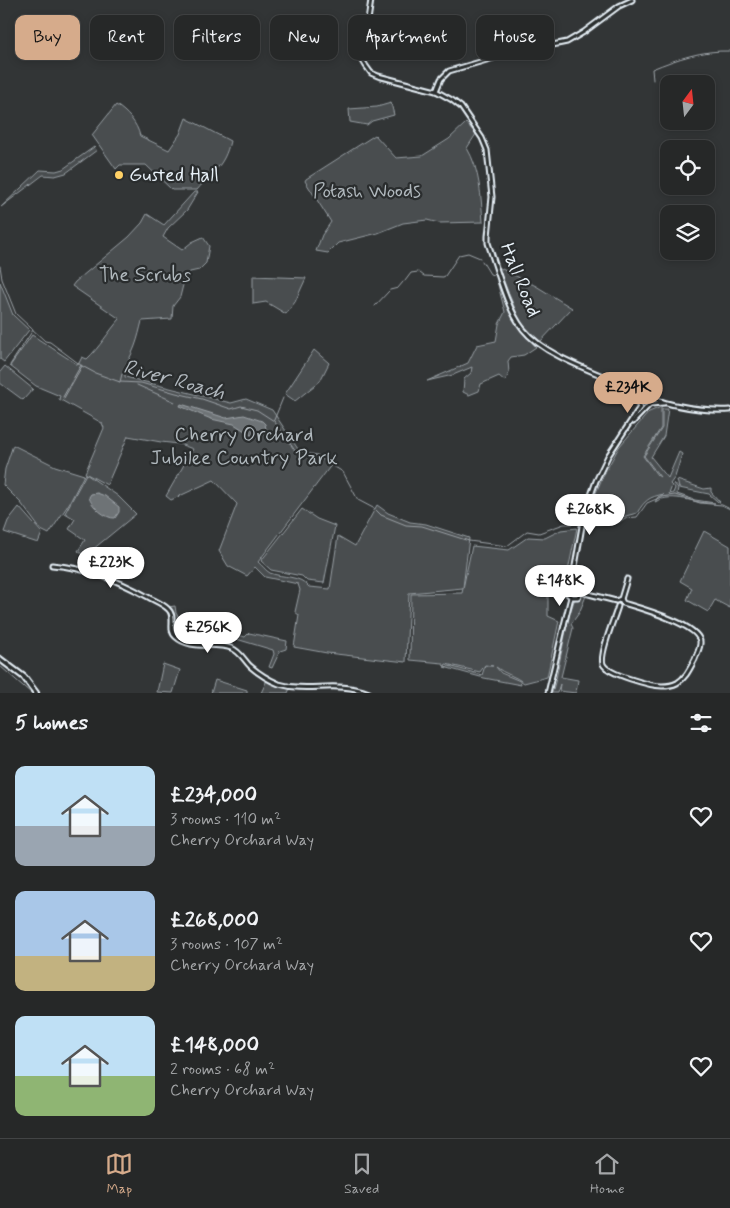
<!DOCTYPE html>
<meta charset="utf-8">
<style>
:root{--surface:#262828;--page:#2e3030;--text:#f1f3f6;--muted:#a4a6a8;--line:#424445;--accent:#d6ab8b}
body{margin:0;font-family:Mynerve,sans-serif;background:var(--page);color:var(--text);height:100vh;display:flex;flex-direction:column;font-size:19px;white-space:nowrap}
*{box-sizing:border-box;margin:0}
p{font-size:16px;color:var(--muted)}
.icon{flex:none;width:28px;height:28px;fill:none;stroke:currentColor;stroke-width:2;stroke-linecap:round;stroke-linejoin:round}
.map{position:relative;height:693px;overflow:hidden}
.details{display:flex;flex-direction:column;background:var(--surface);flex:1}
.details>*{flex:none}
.hud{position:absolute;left:15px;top:15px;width:700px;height:45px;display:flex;gap:10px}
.needle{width:32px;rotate:15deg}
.controls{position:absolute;left:660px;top:75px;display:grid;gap:10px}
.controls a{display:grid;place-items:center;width:55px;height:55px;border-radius:10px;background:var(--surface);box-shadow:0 2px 8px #0003,0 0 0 1px var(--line);font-size:25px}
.price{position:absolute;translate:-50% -42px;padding:0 11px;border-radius:18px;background:#fff;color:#222;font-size:16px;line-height:32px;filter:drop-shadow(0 1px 2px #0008)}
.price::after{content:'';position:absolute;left:50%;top:30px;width:15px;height:11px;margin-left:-8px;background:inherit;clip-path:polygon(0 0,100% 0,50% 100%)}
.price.selected{background:var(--accent);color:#111}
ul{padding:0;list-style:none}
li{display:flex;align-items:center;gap:15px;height:125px;padding:0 15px}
li span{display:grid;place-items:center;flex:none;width:140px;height:100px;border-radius:10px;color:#555}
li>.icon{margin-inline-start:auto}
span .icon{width:60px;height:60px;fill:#fffc;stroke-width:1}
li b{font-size:21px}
h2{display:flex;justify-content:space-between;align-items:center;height:60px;padding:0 15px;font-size:21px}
.pill{padding:0 18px;border-radius:10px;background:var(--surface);box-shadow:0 2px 8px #0003,0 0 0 1px var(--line);font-size:18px;line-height:45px}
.pill.selected{background:var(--accent);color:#111}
.menu{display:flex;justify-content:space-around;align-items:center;height:70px;border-top:1px solid var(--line);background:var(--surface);font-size:14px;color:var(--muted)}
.menu a{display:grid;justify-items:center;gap:2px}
.menu .selected{color:var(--accent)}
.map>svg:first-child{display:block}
.green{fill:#494d4f;stroke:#989fa4}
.water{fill:#6e7376;stroke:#9fa5aa}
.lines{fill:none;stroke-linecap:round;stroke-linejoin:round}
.stream{stroke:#9fa5aa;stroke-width:1}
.secondary-casing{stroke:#e8f1f8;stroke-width:7}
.primary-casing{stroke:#e8f1f8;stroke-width:8}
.secondary{stroke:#2a2d2e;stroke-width:3}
.primary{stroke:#2a2d2e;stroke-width:4}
.poi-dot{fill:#ffd166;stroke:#2a2d2e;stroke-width:2}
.labels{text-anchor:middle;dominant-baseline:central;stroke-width:4.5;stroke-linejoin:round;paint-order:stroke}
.poi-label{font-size:20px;fill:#e8f1f8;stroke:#2a2d2e;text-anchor:start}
.park-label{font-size:20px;fill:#b0b8bd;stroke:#2a2d2e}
.street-label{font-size:20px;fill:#e8f1f8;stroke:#2a2d2e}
.water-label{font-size:21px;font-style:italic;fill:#b1b8be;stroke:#2a2d2e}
</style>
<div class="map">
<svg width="730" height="693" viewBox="0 0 730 693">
<rect width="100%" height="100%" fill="#323536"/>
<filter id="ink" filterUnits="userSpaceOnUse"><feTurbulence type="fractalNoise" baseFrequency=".02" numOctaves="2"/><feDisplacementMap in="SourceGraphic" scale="10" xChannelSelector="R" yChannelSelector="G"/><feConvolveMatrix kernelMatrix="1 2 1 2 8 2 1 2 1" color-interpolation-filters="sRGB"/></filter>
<g filter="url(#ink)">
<!-- green -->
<g class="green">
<path d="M 391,103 L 394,115 L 372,121 L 367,125 L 350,122 L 349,109 L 377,107 Z"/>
<path d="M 116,105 C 127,112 137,123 140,136 L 169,150 L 180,134 L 186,118 L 230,141 C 224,167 213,171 197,190 L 172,190 L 146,165 L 120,165 L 116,169 L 92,135 Z"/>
<path d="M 466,123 L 476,134 L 467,148 C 480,170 481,197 483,222 L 439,223 L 427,220 L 403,223 L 378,233 L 338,243 L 328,253 L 316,251 L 322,235 L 331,222 L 305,181 L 306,179 L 375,135 L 396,158 L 422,156 L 449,139 Z"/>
<path d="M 94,147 L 97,150 L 66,173 L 55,176 L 43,175 L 1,207 L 40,170 L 56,171 L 63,169 Z"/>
<path d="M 194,192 L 198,192 L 187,210 L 168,228 L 163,237 L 182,250 L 192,242 L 203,237 L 209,246 L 206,263 L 199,270 L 190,272 L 185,277 L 180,297 L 173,306 L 172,319 L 142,321 C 140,329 138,338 135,346 C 131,357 125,364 125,377 L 231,403 L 246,399 L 272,410 L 300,452 L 317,455 L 332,464 L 258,562 C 262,565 266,571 270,573 C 283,578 300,575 309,587 L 330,589 L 338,536 L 355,546 L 377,505 L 388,513 L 410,522 L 426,524 L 469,538 L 463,588 L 409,593 L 406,662 L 327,653 L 294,647 L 299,615 L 295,612 L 300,590 L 298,584 L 265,577 L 255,567 L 247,576 L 228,566 L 219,551 L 237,504 L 214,480 L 171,500 L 166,496 L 193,449 L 179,444 L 161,442 L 128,436 L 107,485 L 85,473 L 104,428 L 102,423 L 59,399 L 60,396 L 36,386 L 10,366 L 32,335 L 78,365 L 82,357 L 87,359 C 100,347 108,332 120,319 L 72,286 L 75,282 L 129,237 L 142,223 L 147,214 L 164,225 Z"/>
<path d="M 498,267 L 536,286 L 572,308 L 540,342 L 520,321 Z"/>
<path d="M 253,276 L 306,278 L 295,302 L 286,314 L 266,302 L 253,304 Z"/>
<path d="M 497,281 C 508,311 514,323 536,347 L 524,355 L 511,357 L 508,361 L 509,373 L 505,381 L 499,376 L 481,384 L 479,391 L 469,395 L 463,392 L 464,379 L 471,373 L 472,367 L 453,375 L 427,381 L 468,363 L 477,345 L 496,341 L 499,324 L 505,312 Z"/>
<path d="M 0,282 L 13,315 L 29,330 L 4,362 L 0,359 Z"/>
<path d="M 314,350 L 329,363 L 320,381 L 295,401 L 285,394 Z"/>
<path d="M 5,366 L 33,389 L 23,400 L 0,383 L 0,372 Z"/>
<path d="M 661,407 L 661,428 L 643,456 L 657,475 L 660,477 L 644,456 L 662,428 L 662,409 L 668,409 L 664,436 L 651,457 L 668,478 L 679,452 L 682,454 L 675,477 L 670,484 L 672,486 L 669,494 L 673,493 L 675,488 L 673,485 L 674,483 L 678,488 L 677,494 L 695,500 L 715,503 C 695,505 674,491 655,502 L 658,497 L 664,494 C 649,497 645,500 637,513 L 622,517 L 618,504 L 594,511 L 593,500 L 603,476 L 619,447 L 649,412 Z"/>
<path d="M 13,445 L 55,466 L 84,475 L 70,502 L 49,534 L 41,530 L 21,503 L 3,485 L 5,469 Z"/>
<path d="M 86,474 L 118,496 L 136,514 L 92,550 L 82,554 L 78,551 L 85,540 L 69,529 L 75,519 L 65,513 Z"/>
<path d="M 677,480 L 704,489 L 711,488 L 711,492 L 720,502 L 718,502 L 709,494 L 679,488 Z"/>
<path d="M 19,507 L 42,533 L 38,543 L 4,532 L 8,521 Z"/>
<path d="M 302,509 L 317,519 L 335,526 L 324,583 L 307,581 L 302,576 L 271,570 L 261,561 Z"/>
<path d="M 577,528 L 566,580 L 548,579 L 548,616 L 559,621 L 547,677 L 524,683 C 516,676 504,674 496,667 L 501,673 L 520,681 L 521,685 L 484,678 L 444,667 L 449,666 L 482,675 L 485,666 L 493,666 L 485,665 L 480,672 L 446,664 L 445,666 L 443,665 L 443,663 L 410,660 L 411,594 L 462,593 L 472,546 L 509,550 L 528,537 L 545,538 L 561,530 Z"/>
<path d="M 704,531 L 730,546 L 730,608 L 715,600 L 708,612 L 687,600 L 692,588 L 680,581 Z"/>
<path d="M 581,595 L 586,596 L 579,613 L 571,624 L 573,628 L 561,677 L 578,680 L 576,693 L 559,691 L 560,684 L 557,693 L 552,693 L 556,679 L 569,616 L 574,601 Z"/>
<path d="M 175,606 L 176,613 L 180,620 L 215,627 L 223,621 C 230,630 234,634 245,637 L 249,633 L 287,641 L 286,649 L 280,651 L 272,668 L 269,667 L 274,654 L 273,650 L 233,638 L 228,638 L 227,646 L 224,645 L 225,639 L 221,637 L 217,632 L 185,629 L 183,625 L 174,621 L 173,616 L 168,607 Z"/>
<path d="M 163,664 L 180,670 L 173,693 L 157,692 Z"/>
<path d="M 215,680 L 247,690 L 247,693 L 211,693 Z"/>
<path d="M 267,680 L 290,688 L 288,693 L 261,693 Z"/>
</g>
<!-- water -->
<g class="water">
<path d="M 181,404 L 226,418 L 244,415 L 262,421 L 265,424 L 266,429 L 262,436 L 256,438 L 234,424 L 211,419 L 180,406 Z"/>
<path d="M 97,493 L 105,496 L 119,507 L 119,512 L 115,518 C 106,519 91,506 89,497 L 91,494 Z"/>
</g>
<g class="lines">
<!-- stream -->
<g class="stream">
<path d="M 653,80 L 652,69 C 677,59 702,50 730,51"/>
<path d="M 482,261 L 490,274 L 493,275"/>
<path d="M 0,266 L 2,279 L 16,314 L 45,341 L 50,342 L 82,366 L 95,373 L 120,382 L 141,383 L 176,393 L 202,399 L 231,409 L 241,406 L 257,410 L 274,421 L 296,452 L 307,456 L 317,456 L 343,472 L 358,500 L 375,509 L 381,515 L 406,525 L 422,526 L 469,541 L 507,546 L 527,531 L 539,533 L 564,524 L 580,524"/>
<path d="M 420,273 L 424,276 L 443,277 L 445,276 L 459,255 L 468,253 L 480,258"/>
<path d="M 405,281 L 411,273 L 418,272"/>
<path d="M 390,290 L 398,288 L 403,282"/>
<path d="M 375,306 L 389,291"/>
<path d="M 10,365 L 33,330"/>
<path d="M 120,382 L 122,374"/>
<path d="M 137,385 L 175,402"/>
<path d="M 63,397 L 81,365"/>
<path d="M 64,398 L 82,366"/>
<path d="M 274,420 L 283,398"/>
<path d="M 590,525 L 619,522 L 625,518 L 637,517 L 647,503 L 661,497 L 675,495 L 700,503 L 722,505 L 730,509"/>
<path d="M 0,666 L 31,693"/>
</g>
<!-- secondary casing -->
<g class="secondary-casing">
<g id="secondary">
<path d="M 371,0 L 363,54 L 363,61 L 366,66 L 371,73 L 378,76 L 436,91 L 452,100 L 461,107 L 482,138 L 487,150 L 492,197 L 488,236 L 488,243 C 497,269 507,309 523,329 C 545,357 599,373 631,388 L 641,398"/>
<path d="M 436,91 L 441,79 L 449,71 L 504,55 L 567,42 L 584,32 L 619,6 L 632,0"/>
<path d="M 626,387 L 631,392 L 640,407"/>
<path d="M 641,398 C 654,397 663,403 675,405 C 694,409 711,411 730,410"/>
<path d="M 650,404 L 664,403"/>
<path d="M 633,422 L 650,404"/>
<path d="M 52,565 C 87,568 118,580 148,597 C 155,601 163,604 168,609 C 177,617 167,630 176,637 C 190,650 214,642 231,648 C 240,651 244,660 250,666 C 258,673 269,680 279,684 C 309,693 337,680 369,693"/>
<path d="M 575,575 L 575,584"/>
<path d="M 574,584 L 579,587 L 581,592"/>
<path d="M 581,592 L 616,601 L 621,599 L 623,603 C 639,608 696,623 700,641 C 701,647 697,653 695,659 C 690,668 686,678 677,683 C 673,685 667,686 662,686 C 651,686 607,674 603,664 C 599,654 615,617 618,606"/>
<path d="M 571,597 L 578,597 L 581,592"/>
<path d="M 621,599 L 627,579"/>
<path d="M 564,625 L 571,597 L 567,593 L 568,588 L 572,583 L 584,515 L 596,481 L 608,456 L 640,407"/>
<path d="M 548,693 L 564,625"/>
</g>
</g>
<!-- primary casing -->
<g class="primary-casing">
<path id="primary" d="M 0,659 L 24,677 L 36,693"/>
</g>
<!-- secondary -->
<use href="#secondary" class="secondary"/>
<!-- primary -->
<use href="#primary" class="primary"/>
</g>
</g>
<!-- markers -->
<circle class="poi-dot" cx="119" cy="175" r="5"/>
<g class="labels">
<!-- poi labels -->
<g class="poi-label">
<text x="129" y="175">Gusted Hall</text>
</g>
<!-- park labels -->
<g class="park-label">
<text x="367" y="191">Potash Woods</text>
<text x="145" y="275">The Scrubs</text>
<text x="244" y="435">Cherry Orchard<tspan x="244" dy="23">Jubilee Country Park</tspan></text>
</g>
<!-- street labels -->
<g class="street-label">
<text transform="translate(520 280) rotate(68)">Hall Road</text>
</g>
<!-- water labels -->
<g class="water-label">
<text transform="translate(174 380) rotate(15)">River Roach</text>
</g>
</g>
</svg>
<div class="controls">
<a><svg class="needle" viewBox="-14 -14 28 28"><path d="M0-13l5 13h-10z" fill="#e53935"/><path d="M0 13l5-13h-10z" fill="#a4a6a8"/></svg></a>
<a><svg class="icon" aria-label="locate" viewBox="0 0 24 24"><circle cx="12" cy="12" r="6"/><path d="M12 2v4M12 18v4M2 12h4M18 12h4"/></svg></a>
<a><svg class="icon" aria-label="layers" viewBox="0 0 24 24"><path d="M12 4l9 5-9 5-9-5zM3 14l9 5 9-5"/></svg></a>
</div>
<b class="price selected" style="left:628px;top:414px">£234K</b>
<b class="price" style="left:590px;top:536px">£268K</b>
<b class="price" style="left:111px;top:589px">£223K</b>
<b class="price" style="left:560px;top:607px">£148K</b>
<b class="price" style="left:208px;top:654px">£256K</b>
<div class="hud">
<a class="pill selected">Buy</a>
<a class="pill">Rent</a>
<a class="pill">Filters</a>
<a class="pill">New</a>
<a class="pill">Apartment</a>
<a class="pill">House</a>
</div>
</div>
<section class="details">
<h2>5 homes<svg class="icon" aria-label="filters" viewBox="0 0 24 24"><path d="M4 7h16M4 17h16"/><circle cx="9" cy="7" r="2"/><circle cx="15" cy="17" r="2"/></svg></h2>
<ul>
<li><span style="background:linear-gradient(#bfe0f5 60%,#9aa5b1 0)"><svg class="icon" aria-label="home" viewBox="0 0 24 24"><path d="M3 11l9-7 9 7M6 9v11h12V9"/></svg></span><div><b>£234,000</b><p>3 rooms · 110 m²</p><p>Cherry Orchard Way</p></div><svg class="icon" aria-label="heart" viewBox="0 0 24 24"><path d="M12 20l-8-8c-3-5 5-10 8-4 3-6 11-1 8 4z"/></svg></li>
<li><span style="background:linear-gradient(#a9c7e8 65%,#c2b280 0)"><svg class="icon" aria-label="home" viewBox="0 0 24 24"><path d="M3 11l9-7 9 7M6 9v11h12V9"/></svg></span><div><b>£268,000</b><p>3 rooms · 107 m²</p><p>Cherry Orchard Way</p></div><svg class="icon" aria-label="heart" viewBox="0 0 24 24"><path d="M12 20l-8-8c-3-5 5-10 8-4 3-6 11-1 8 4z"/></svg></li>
<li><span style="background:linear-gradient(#bfe0f5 60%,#8fb573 0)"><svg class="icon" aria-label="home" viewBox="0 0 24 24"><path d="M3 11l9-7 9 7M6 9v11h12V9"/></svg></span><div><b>£148,000</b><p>2 rooms · 68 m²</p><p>Cherry Orchard Way</p></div><svg class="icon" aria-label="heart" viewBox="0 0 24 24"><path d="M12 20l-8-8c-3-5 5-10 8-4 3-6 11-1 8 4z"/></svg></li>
</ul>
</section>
<nav class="menu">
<a class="selected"><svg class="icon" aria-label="map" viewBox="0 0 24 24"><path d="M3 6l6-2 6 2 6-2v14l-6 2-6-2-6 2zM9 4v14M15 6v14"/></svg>Map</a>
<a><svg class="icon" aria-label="saved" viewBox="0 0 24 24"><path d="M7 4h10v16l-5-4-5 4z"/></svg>Saved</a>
<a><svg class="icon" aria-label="home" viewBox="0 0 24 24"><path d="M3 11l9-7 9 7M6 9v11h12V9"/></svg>Home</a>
</nav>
